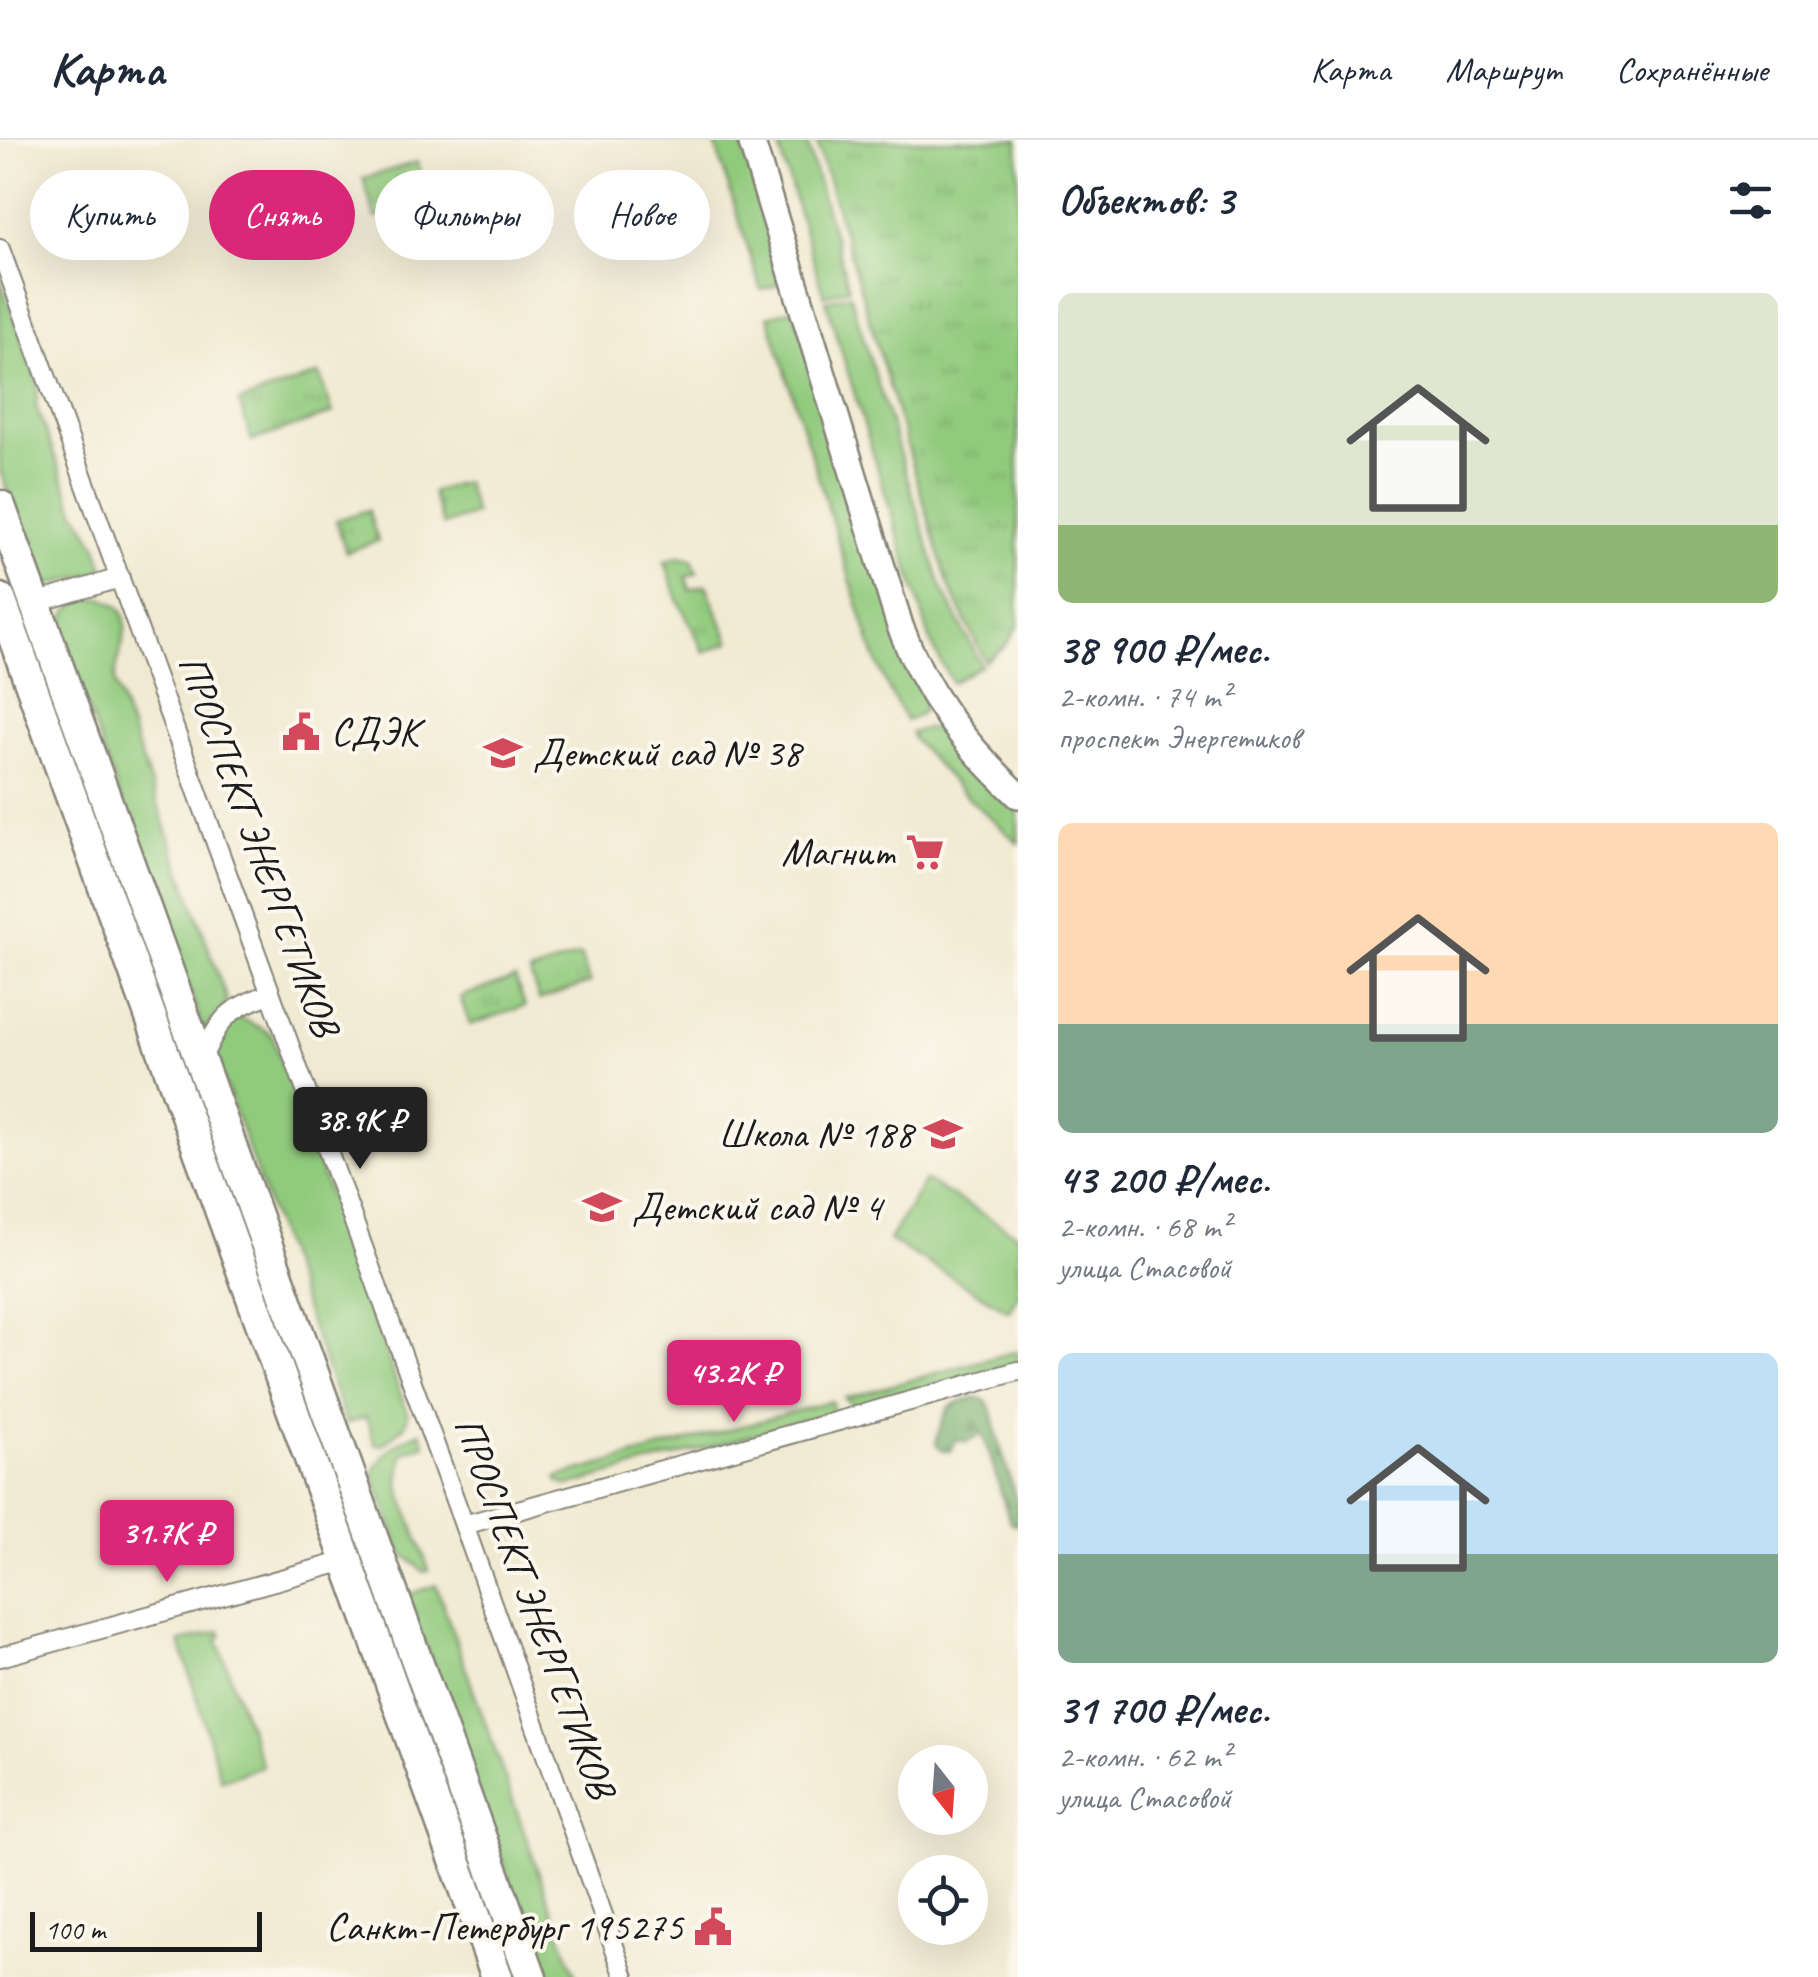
<!DOCTYPE html>
<html lang="ru">
<meta charset="utf-8">
<style>
:root{--surface:#fff;--page:#f6f6f7;--text:#1f2937;--muted:#747a83;--line:#e0e1e3;--accent:#db2777}
body{margin:0;font-family:Caveat,sans-serif;background:var(--page);color:var(--text);height:100vh;display:flex;flex-direction:column;font-size:38px;white-space:nowrap}
*{box-sizing:border-box;margin:0}
p{font-size:32px;color:var(--muted)}
.icon{flex:none;width:55px;height:55px;fill:none;stroke:currentColor;stroke-width:2;stroke-linecap:round;stroke-linejoin:round}
.map{position:relative;flex:1;overflow:hidden}
.side{display:flex;flex-direction:column;background:var(--surface);width:800px}
.side>*{flex:none}
.hud{position:absolute;left:30px;top:30px;width:838px;height:90px;display:flex;gap:20px}
.needle{width:65px;rotate:163deg}
.controls{position:absolute;left:898px;top:1605px;display:grid;gap:20px}
.controls a{display:grid;place-items:center;width:90px;height:90px;border-radius:50%;background:var(--surface);box-shadow:0 10px 40px #0002;font-size:50px}
.scale{position:absolute;left:30px;bottom:25px;width:232px;box-sizing:border-box;padding-left:10px;border:5px solid #1c1c1c;border-top:0;font-size:28px;line-height:35px;white-space:nowrap;color:#1c1c1c;-webkit-text-stroke:8px #fbf7ec;paint-order:stroke}
.price{position:absolute;translate:-50% -85px;padding:0 22px;border-radius:10px;background:var(--accent);color:#fff;font-size:32px;line-height:65px;filter:drop-shadow(0 2px 5px #0008)}
.price::after{content:'';position:absolute;left:50%;top:60px;width:30px;height:22px;margin-left:-15px;background:inherit;clip-path:polygon(0 0,100% 0,50% 100%)}
.price.current{background:#222;color:#fff}
ul{padding:0;list-style:none}
li{display:grid;align-content:center;gap:20px;height:530px;padding:0 40px}
li span{display:grid;place-items:center;height:310px;border-radius:15px;color:#555}
li>.icon{margin-inline-start:auto}
span .icon{width:180px;height:180px;fill:#fffc;stroke-width:1}
li b{font-size:42px}
h2{display:flex;justify-content:space-between;align-items:center;height:120px;padding:0 40px;font-size:42px}
.chip{padding:0 35px;border-radius:45px;background:var(--surface);box-shadow:0 10px 40px #0002;font-size:35px;line-height:90px}
.chip.current{background:var(--accent);color:#fff}
header{display:flex;align-items:center;gap:60px;box-sizing:border-box;height:140px;padding:0 50px;background:var(--surface);border-bottom:2px solid var(--line)}
header strong{font-size:48px}
nav{display:flex;gap:55px;margin-inline-start:auto;font-size:35px}
main{display:flex;flex:1;min-height:0}
.map>svg:first-child{display:block}
.green{fill:#91ca7d;stroke:#56734c;stroke-width:2.5}
.forest{fill:url(#forest-firs);stroke:#486544;stroke-width:2.5}
.park{fill:url(#park-tufts);stroke:#56734c;stroke-width:2.5}
.lines{fill:none;stroke-linecap:round;stroke-linejoin:round}
.street-casing{stroke:#868377;stroke-width:22}
.secondary-casing{stroke:#868377;stroke-width:30}
.primary-casing{stroke:#868377;stroke-width:35}
.street{stroke:#fff;stroke-width:18}
.secondary{stroke:#fff;stroke-width:25}
.primary{stroke:#fff;stroke-width:30}
.labels{text-anchor:middle;dominant-baseline:central;stroke-width:8;stroke-linejoin:round;paint-order:stroke}
.poi-label{font-size:40px;fill:#1c1c1c;stroke:#fbf7ec;text-anchor:start}
.street-label{font-size:40px;fill:#1c1c1c;stroke:#fbf7ec}
</style>
<header>
<strong>Карта</strong>
<nav><a>Карта</a><a>Маршрут</a><a>Сохранённые</a></nav>
</header>
<main>
<div class="map">
<svg width="1018" height="1837" viewBox="0 0 1018 1837">
<defs>
<pattern id="forest-firs" width="22" height="20" patternUnits="userSpaceOnUse" patternTransform="scale(2.5)"><rect width="22" height="20" fill="#74ae6c"/><path d="M5 1l3.5 6h-7zM16 11l3.5 6h-7z" fill="#5e8d58"/></pattern>
<pattern id="park-tufts" width="24" height="20" patternUnits="userSpaceOnUse" patternTransform="scale(2.5)"><rect width="24" height="20" fill="#91ca7d"/><path d="M3 7l-1-3M5 7V3M7 7l1-3M15 17l-1-3M17 17v-4M19 17l1-3" fill="none" stroke="#7cad6b"/></pattern>
</defs>
<rect width="100%" height="100%" fill="#fbf7ec"/>
<filter id="ink" filterUnits="userSpaceOnUse"><feTurbulence type="fractalNoise" baseFrequency=".01" numOctaves="2"/><feDisplacementMap in="SourceGraphic" scale="20" xChannelSelector="R" yChannelSelector="G"/><feConvolveMatrix kernelMatrix="1 2 1 2 8 2 1 2 1" color-interpolation-filters="sRGB"/></filter>
<filter id="wash" filterUnits="userSpaceOnUse"><feTurbulence type="fractalNoise" baseFrequency=".0048" numOctaves="4" result="noise"/><feDisplacementMap in="SourceGraphic" scale="40" xChannelSelector="R" yChannelSelector="G"/><feGaussianBlur stdDeviation="2.25" result="paint"/><feColorMatrix in="noise" values="0 0 0 0 0 0 0 0 0 0 0 0 0 0 0 0 0 1.4 0 .05"/><feComposite in="paint" operator="in"/></filter>
<g filter="url(#wash)">
<rect width="100%" height="100%" fill="#f1ead2"/>
<!-- green -->
<g class="green">
<path d="M 714,0 L 741,0 L 782,140 L 776,146 L 761,150 Z"/>
<path d="M 777,0 L 806,0 L 849,148 L 824,156 Z"/>
<path d="M 0,138 L 38,245 L 36,266 L 75,370 L 96,404 L 103,425 L 101,432 L 42,447 L 0,331 Z"/>
<path d="M 850,154 L 941,446 L 981,525 L 952,543 L 932,505 L 826,161 Z"/>
<path d="M 793,169 L 925,561 C 925,574 917,577 906,581 L 887,546 L 873,512 L 768,176 Z"/>
<path d="M 101,458 C 148,471 112,514 115,544 L 227,860 L 218,876 L 204,890 L 62,497 C 61,471 75,457 101,458 Z"/>
<path d="M 924,589 L 933,589 L 946,595 L 972,628 L 1018,670 L 1018,703 L 962,652 L 913,599 L 911,593 Z"/>
<path d="M 240,878 L 267,891 L 273,897 L 408,1275 L 405,1285 L 383,1305 L 375,1304 L 366,1277 L 346,1284 L 216,919 L 216,905 L 234,879 Z"/>
<path d="M 925,1040 L 1018,1095 L 1018,1155 L 1009,1171 L 889,1100 Z"/>
<path d="M 1018,1211 L 1018,1222 L 853,1267 L 845,1258 Z"/>
<path d="M 832,1261 L 833,1273 L 568,1346 L 559,1342 L 557,1337 Z"/>
<path d="M 421,1292 L 425,1304 L 403,1313 L 399,1342 L 402,1355 L 429,1430 L 424,1432 L 401,1412 L 373,1334 C 382,1312 398,1301 421,1292 Z"/>
<path d="M 436,1445 L 576,1837 L 544,1837 L 407,1455 Z"/>
<path d="M 220,1491 L 222,1496 L 217,1498 L 262,1626 L 221,1640 L 180,1502 Z"/>
</g>
<!-- forest -->
<path class="forest" d="M 974,1257 C 982,1259 983,1257 988,1264 C 995,1273 994,1285 997,1296 C 1005,1325 1018,1353 1018,1384 L 1016,1385 L 1010,1382 L 984,1297 L 979,1295 L 967,1302 L 956,1299 L 951,1311 L 943,1311 L 936,1304 C 936,1299 938,1294 940,1288 C 949,1264 946,1266 974,1257 Z"/>
<!-- park -->
<g class="park">
<path d="M 816,0 L 1018,0 L 1018,487 L 1004,507 L 985,521 L 948,444 Z"/>
<path d="M 417,22 L 421,36 L 411,40 L 414,51 L 425,48 L 429,62 L 375,78 L 363,38 Z"/>
<path d="M 319,234 L 333,273 L 252,301 L 239,262 Z"/>
<path d="M 465,342 L 475,374 L 443,385 L 432,352 Z"/>
<path d="M 368,370 L 378,401 L 346,412 L 336,380 Z"/>
<path d="M 678,417 L 692,419 L 697,433 L 686,437 L 690,450 L 706,445 L 730,502 L 704,512 L 678,460 L 665,422 Z"/>
<path d="M 580,815 L 590,843 L 539,860 L 530,833 Z"/>
<path d="M 515,838 L 525,866 L 470,885 L 460,857 Z"/>
</g>
</g>
<g filter="url(#ink)">
<g class="lines">
<!-- street casing -->
<g class="street-casing">
<g id="street">
<path d="M 0,109 L 464,1385 L 625,1837"/>
<path d="M 35,463 L 120,438"/>
<path d="M 200,921 C 222,879 223,870 270,854"/>
<path d="M 464,1385 L 1018,1231"/>
<path d="M 0,1517 L 353,1419"/>
</g>
</g>
<!-- secondary casing -->
<g class="secondary-casing">
<path id="secondary" d="M 751,0 L 900,486 C 927,557 964,604 1018,655"/>
</g>
<!-- primary casing -->
<g class="primary-casing">
<g id="primary">
<path d="M 0,366 L 531,1837"/>
<path d="M 0,459 L 497,1837"/>
</g>
</g>
<!-- street -->
<use href="#street" class="street"/>
<!-- secondary -->
<use href="#secondary" class="secondary"/>
<!-- primary -->
<use href="#primary" class="primary"/>
</g>
</g>
<!-- icons -->
<defs>
<g id="civic-bare" transform="scale(3)"><path d="M-.6-6.5H3V-4.5H.6V-3L4-1V1h2V6H-6V1h2V-1L-.6-3ZM-1.2 2.5V6h2.4V2.5Z" fill="#d1495b" stroke="#fbf7ec" stroke-width="2.5" paint-order="stroke"/></g>
<g id="school-bare" transform="scale(3)"><path d="M0-5L7-2L0 1L-7-2ZM-4 1L0 2.5L4 1V4Q0 6-4 4Z" fill="#d1495b" stroke="#fbf7ec" stroke-width="2.5" paint-order="stroke"/></g>
<g id="supermarket-bare" transform="scale(3)"><path d="M-6-5.5h2.5l.6 2H6L4.5 2H-2.5L-4.4-4H-6ZM-1.5 3.2a1.3 1.3 0 1 0 .1 0ZM3 3.2a1.3 1.3 0 1 0 .1 0Z" fill="#d1495b" stroke="#fbf7ec" stroke-width="2.5" paint-order="stroke"/></g>
</defs>
<g fill-rule="evenodd">
<use href="#civic-bare" x="301" y="592"/>
<use href="#school-bare" x="503" y="613"/>
<use href="#supermarket-bare" x="925" y="712"/>
<use href="#school-bare" x="943" y="994"/>
<use href="#school-bare" x="602" y="1067"/>
<use href="#civic-bare" x="713" y="1787"/>
</g>
<g class="labels">
<!-- poi labels -->
<g class="poi-label">
<text x="331" y="592">СДЭК</text>
<text x="533" y="613">Детский сад № 38</text>
<text x="895" y="712" text-anchor="end">Магнит</text>
<text x="913" y="994" text-anchor="end">Школа № 188</text>
<text x="632" y="1067">Детский сад № 4</text>
<text x="683" y="1787" text-anchor="end">Санкт-Петербург 195275</text>
</g>
<!-- street labels -->
<g class="street-label">
<text transform="translate(259 705) rotate(70)">ПРОСПЕКТ ЭНЕРГЕТИКОВ</text>
<text transform="translate(535 1467) rotate(70)">ПРОСПЕКТ ЭНЕРГЕТИКОВ</text>
</g>
</g>
</svg>
<div class="controls">
<a><svg class="needle" viewBox="-14 -14 28 28"><path d="M0-13l5 13h-10z" fill="#e53935"/><path d="M0 13l5-13h-10z" fill="#747a83"/></svg></a>
<a><svg class="icon" aria-label="locate" viewBox="0 0 24 24"><circle cx="12" cy="12" r="6"/><path d="M12 2v4M12 18v4M2 12h4M18 12h4"/></svg></a>
</div>
<div class="scale">100 m</div>
<b class="price current" style="left:360px;top:1032px">38.9K ₽</b>
<b class="price" style="left:734px;top:1285px">43.2K ₽</b>
<b class="price" style="left:167px;top:1445px">31.7K ₽</b>
<div class="hud">
<a class="chip">Купить</a>
<a class="chip current">Снять</a>
<a class="chip">Фильтры</a>
<a class="chip">Новое</a>
</div>
</div>
<section class="side">
<h2>Объектов: 3<svg class="icon" aria-label="filters" viewBox="0 0 24 24"><path d="M4 7h16M4 17h16"/><circle cx="9" cy="7" r="2"/><circle cx="15" cy="17" r="2"/></svg></h2>
<ul>
<li><span style="background:linear-gradient(#dfe7d0 75%,#8fb573 0)"><svg class="icon" aria-label="home" viewBox="0 0 24 24"><path d="M3 11l9-7 9 7M6 9v11h12V9"/></svg></span><div><b>38 900 ₽/мес.</b><p>2-комн. · 74 m²</p><p>проспект Энергетиков</p></div></li>
<li><span style="background:linear-gradient(#ffd9b3 65%,#7fa58c 0)"><svg class="icon" aria-label="home" viewBox="0 0 24 24"><path d="M3 11l9-7 9 7M6 9v11h12V9"/></svg></span><div><b>43 200 ₽/мес.</b><p>2-комн. · 68 m²</p><p>улица Стасовой</p></div></li>
<li><span style="background:linear-gradient(#bfe0f5 65%,#7fa58c 0)"><svg class="icon" aria-label="home" viewBox="0 0 24 24"><path d="M3 11l9-7 9 7M6 9v11h12V9"/></svg></span><div><b>31 700 ₽/мес.</b><p>2-комн. · 62 m²</p><p>улица Стасовой</p></div></li>
</ul>
</section>
</main>
